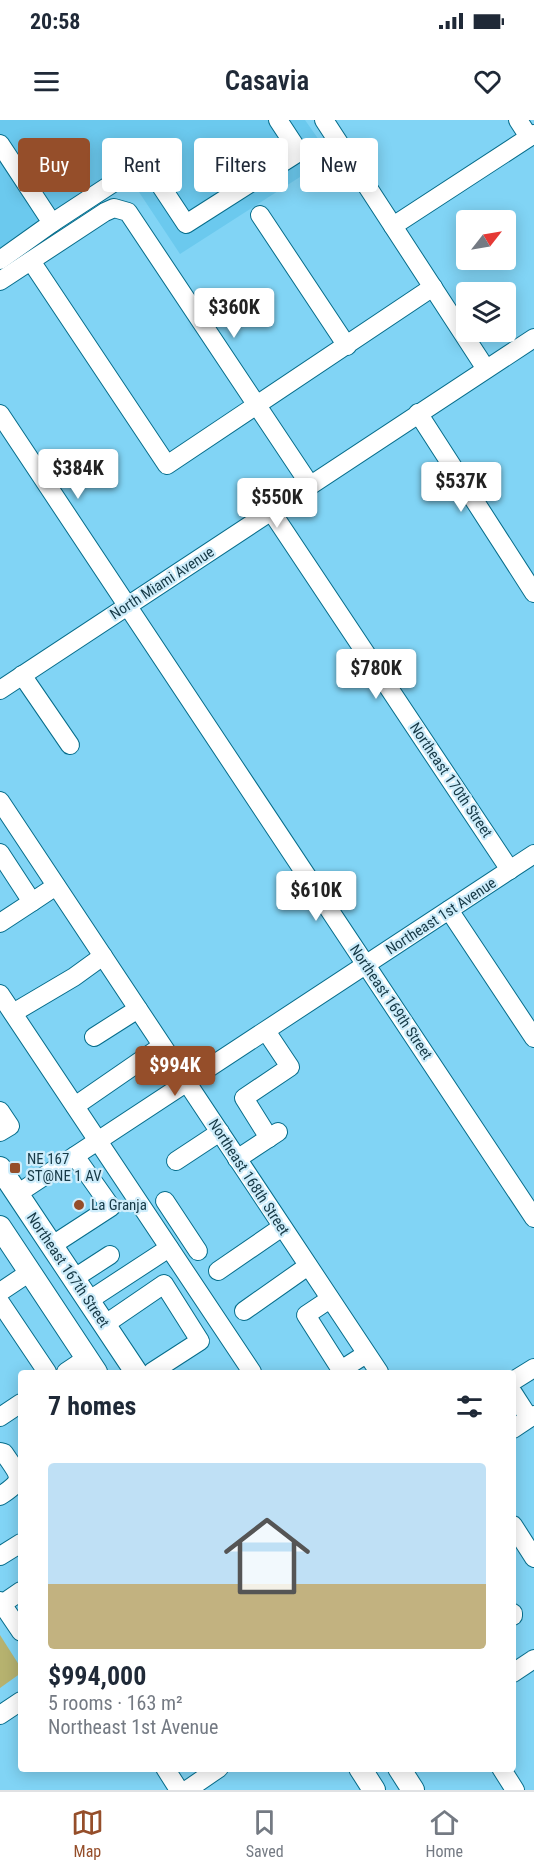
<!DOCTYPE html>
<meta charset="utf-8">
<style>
:root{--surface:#fff;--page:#f6f6f7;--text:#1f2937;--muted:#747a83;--line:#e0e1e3;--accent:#954e2a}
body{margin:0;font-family:"Roboto Condensed",sans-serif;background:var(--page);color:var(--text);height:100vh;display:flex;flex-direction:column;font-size:22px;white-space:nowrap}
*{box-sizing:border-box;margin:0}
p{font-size:20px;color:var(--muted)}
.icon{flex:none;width:33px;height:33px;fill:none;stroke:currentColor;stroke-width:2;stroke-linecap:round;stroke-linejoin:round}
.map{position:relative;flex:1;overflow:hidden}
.drawer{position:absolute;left:18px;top:1250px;width:498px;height:402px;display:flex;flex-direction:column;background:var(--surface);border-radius:6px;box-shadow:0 3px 15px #0003}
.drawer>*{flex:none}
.guide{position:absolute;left:18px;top:18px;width:498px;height:54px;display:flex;gap:12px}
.needle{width:39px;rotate:59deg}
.controls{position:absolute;left:456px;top:90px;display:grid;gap:12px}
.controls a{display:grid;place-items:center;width:60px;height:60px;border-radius:6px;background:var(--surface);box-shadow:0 3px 15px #0003;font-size:30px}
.price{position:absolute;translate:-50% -51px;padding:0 14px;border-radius:6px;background:#fff;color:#222;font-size:20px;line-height:39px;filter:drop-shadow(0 2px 3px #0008)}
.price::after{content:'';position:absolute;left:50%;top:36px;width:18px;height:14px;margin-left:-9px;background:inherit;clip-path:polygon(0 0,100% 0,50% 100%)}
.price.selected{background:var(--accent);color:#fff}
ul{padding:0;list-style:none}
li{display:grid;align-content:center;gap:12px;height:318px;padding:0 30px}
li span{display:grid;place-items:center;height:186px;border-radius:6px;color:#555}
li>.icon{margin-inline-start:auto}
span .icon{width:108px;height:108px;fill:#fffc;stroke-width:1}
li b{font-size:26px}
h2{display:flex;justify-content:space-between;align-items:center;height:72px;padding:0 30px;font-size:26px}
.tag{padding:0 21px;border-radius:6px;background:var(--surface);box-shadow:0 3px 15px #0003;font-size:21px;line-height:54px}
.tag.selected{background:var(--accent);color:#fff}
.status{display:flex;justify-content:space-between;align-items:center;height:42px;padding:0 30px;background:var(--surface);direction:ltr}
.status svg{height:16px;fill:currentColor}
header{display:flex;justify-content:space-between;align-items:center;height:78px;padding:0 30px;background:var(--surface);font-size:27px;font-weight:600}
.tab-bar{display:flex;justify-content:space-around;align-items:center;height:84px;border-top:2px solid var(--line);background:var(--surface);font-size:16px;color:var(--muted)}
.tab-bar a{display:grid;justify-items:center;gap:3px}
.tab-bar .selected{color:var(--accent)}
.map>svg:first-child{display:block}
.built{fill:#6bc9ee}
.green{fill:#b6b26f}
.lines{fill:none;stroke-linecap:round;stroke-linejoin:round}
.minor-casing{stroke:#066d8b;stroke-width:20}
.major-casing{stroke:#066d8b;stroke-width:24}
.minor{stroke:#fff;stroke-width:18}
.major{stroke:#fff;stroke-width:22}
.poi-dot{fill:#954e2a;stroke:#ceedfb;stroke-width:2}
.labels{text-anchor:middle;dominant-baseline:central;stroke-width:4.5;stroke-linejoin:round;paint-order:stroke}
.street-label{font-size:15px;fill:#163946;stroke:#ceedfb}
.poi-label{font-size:15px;fill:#163946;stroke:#ceedfb;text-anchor:start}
</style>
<div class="status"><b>20:58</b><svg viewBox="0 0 49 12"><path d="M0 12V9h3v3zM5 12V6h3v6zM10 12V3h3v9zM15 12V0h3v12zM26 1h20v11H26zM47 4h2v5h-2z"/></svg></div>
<header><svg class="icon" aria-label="menu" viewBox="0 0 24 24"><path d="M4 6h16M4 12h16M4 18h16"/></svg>Casavia<svg class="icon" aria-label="heart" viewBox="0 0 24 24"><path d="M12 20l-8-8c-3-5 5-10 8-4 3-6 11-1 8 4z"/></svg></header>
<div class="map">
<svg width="534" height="1670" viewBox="0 0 534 1670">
<rect width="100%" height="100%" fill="#81d4f5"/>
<!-- built -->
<path class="built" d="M 0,0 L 305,0 L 331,37 L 180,134 L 133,63 L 98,84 L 0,150 Z"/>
<!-- green -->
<path class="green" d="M 0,1515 L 21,1548 L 21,1553 L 0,1568 Z"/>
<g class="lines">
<!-- minor casing -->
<g class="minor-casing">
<g id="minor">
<path d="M 324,0 L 486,249"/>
<path d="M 518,0 L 529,17"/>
<path d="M 0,24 L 52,103 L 0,140"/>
<path d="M 260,95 L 347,226"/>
<path d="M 52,103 L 145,42 L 186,104 L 299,32 L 278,0"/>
<path d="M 393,106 L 534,14"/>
<path d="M 31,141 L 167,345 L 433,167"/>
<path d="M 0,161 L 105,92 L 114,88 L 128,92 L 310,365"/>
<path d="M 418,293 L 534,473"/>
<path d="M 0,294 L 534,1098"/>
<path d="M 271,391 L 510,750"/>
<path d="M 22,555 L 70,625"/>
<path d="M 0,570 L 534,218"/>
<path d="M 0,681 L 379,1252"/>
<path d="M 0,733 L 32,782 L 56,766"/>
<path d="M 449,790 L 534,918"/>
<path d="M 0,803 L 32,782"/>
<path d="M 0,874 L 252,1252"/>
<path d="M 13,893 L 74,857 L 103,836"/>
<path d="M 266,911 L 290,947 L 244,978 L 269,1018"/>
<path d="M 94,917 L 138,889"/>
<path d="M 75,986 L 162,926"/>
<path d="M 0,991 L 10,1006 L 0,1012"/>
<path d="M 237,1039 L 278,1012"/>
<path d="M 176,1041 L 220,1012"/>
<path d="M 17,1074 L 534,734"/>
<path d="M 165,1081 L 198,1131"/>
<path d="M 51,1126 L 111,1087 L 75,1036"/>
<path d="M 218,1151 L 282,1107"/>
<path d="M 73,1159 L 110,1135"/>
<path d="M 0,1172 L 30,1152"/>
<path d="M 330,1179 L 306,1195 L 341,1250 L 366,1234"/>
<path d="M 88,1181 L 169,1128"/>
<path d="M 0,1182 L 47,1252"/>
<path d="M 244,1191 L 308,1146"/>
<path d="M 104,1205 L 164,1164 L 200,1221 L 152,1252"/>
<path d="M 66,1252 L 87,1238"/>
<path d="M 513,1261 L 534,1248"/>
<path d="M 513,1273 L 529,1298"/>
<path d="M 0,1297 L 21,1283"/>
<path d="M 513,1309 L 534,1295"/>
<path d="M 0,1332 L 4,1333 C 20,1357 26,1359 0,1376"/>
<path d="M 513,1405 L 534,1438"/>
<path d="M 0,1436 L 21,1423"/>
<path d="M 0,1481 L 21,1512"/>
<path d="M 2,1484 L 21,1471"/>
<path d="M 513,1493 L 513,1496"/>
<path d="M 513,1553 L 534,1539"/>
<path d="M 0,1595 L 21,1581"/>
<path d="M 165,1648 L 179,1670"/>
<path d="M 501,1648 L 515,1670"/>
<path d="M 187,1670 L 219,1648"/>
</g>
</g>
<!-- major casing -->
<g class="major-casing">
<g id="major">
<path d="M 0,1048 L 136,1252"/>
<path d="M 0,1107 L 96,1252"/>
<path d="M 360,1648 L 374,1670"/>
<path d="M 399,1648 L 413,1670"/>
</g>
</g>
<!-- minor -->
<use href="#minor" class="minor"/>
<!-- major -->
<use href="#major" class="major"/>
</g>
<!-- markers -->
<g class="poi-dot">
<rect x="9" y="1042" width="12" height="12" rx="3"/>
<circle cx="79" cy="1085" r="6"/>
</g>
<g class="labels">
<!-- street labels -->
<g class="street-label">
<text transform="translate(162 463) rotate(-33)">North Miami Avenue</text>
<text transform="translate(451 660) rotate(56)">Northeast 170th Street</text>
<text transform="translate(441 796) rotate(-33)">Northeast 1st Avenue</text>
<text transform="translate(391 882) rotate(56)">Northeast 169th Street</text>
<text transform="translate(249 1057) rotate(57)">Northeast 168th Street</text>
<text transform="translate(68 1150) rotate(56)">Northeast 167th Street</text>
</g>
<!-- poi labels -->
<g class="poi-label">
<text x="27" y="1039">NE 167<tspan x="27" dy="17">ST@NE 1 AV</tspan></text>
<text x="91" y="1085">La Granja</text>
</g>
</g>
</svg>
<div class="controls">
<a><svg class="needle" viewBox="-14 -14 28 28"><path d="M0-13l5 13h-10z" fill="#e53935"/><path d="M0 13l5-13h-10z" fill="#747a83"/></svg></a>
<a><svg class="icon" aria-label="layers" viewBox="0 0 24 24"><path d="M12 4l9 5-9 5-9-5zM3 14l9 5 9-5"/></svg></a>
</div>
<b class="price" style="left:234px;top:219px">$360K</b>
<b class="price" style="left:78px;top:380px">$384K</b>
<b class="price" style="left:461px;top:393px">$537K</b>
<b class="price" style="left:277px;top:409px">$550K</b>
<b class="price" style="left:376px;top:580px">$780K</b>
<b class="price" style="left:316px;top:802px">$610K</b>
<b class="price selected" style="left:175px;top:977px">$994K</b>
<div class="guide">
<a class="tag selected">Buy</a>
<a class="tag">Rent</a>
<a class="tag">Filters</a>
<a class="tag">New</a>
</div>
<section class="drawer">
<h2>7 homes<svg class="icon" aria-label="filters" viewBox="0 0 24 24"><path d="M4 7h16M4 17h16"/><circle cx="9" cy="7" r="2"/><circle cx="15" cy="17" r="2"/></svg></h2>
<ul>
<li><span style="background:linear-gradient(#bfe0f5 65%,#c2b280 0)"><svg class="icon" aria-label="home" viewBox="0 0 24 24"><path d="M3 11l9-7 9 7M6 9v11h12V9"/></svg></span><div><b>$994,000</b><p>5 rooms · 163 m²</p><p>Northeast 1st Avenue</p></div></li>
</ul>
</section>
</div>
<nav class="tab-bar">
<a class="selected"><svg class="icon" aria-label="map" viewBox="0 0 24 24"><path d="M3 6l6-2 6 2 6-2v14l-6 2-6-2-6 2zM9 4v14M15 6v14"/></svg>Map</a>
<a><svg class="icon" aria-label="saved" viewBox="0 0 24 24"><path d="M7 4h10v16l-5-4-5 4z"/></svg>Saved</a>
<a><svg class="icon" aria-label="home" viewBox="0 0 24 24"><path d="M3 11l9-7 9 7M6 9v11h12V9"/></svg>Home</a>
</nav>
